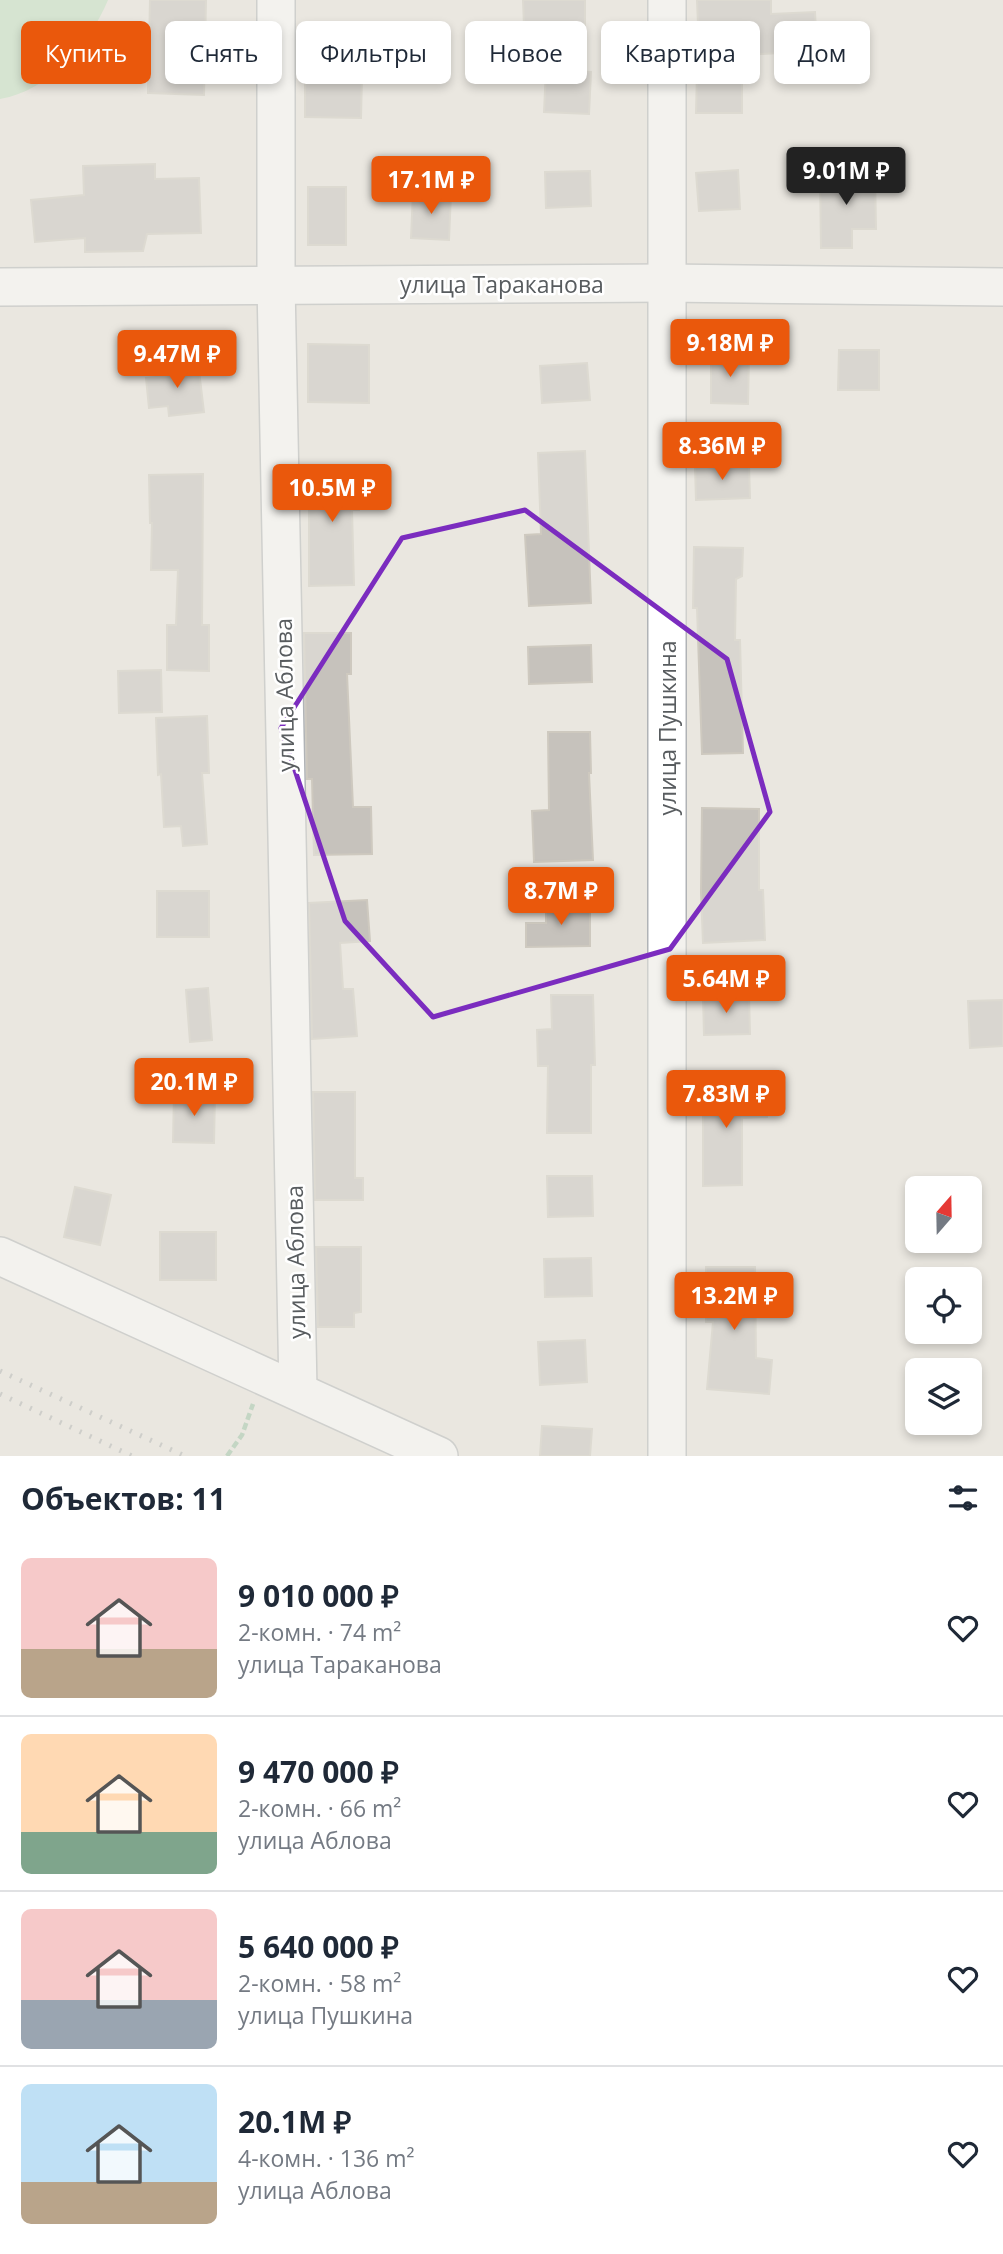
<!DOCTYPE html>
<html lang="ru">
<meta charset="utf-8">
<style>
:root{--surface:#fff;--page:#f6f6f7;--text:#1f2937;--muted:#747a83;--line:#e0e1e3;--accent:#ea580c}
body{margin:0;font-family:"Open Sans",sans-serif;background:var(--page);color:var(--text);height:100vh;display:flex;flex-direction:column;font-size:26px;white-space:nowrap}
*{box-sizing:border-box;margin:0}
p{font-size:23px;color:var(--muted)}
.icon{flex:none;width:38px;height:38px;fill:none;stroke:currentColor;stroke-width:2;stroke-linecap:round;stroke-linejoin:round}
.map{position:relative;height:1456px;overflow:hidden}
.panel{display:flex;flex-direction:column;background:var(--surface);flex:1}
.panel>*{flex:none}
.hud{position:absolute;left:21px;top:21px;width:962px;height:63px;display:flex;gap:14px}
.needle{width:46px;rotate:20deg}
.controls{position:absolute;left:905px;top:1176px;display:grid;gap:14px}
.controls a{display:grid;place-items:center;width:77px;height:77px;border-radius:10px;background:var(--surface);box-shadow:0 4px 10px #0003;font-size:35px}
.price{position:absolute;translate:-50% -60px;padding:0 16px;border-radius:7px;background:var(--accent);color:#fff;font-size:23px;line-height:46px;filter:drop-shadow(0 2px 4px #0008)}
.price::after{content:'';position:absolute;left:50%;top:42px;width:21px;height:16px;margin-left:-10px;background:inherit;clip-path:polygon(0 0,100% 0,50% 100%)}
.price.active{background:#222;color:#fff}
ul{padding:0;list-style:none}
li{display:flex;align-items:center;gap:21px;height:175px;padding:0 21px}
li+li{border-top:2px solid var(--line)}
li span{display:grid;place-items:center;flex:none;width:196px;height:140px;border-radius:10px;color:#555}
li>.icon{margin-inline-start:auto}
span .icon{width:84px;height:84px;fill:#fffc;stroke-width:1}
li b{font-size:30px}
h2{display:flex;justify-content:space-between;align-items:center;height:84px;padding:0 21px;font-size:30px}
.pill{padding:0 24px;border-radius:10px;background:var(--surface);box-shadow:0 4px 10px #0003;font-size:24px;line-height:63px}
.pill.active{background:var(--accent);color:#fff}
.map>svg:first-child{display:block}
.green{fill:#bfe0be}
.building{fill:#c6c2bc;stroke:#cec9bf;stroke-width:2}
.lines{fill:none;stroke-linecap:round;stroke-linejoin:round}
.minor-casing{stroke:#b0b3b6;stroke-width:40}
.path{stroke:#98c0a2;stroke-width:4.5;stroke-dasharray:7 3.5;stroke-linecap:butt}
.minor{stroke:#fff;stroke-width:37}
.rail{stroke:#aeafaf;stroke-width:5;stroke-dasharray:2 9;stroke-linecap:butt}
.marked{fill:none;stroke:#7b2cbf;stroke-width:5;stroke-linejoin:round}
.labels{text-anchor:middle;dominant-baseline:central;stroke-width:5;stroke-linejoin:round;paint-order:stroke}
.street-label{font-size:23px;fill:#585c5f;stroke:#fff}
</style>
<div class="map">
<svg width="1003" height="1456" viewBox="0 0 1003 1456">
<rect width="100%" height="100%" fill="#eae7e0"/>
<!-- green -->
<path class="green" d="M 0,0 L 108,0 C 89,45 50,90 0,99 Z"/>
<!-- building -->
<g class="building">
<path d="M 150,0 L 206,0 L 204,95 L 148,93 Z"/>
<path d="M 523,0 L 585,0 L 585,25 L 524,26 Z"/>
<path d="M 697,0 L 771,0 L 771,14 L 815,12 L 817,51 L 742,55 L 742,113 L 696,113 L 697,73 L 700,73 Z"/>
<path d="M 305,65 L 333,65 L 333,75 L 362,75 L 361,118 L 305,117 Z"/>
<path d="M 546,69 L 591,72 L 589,114 L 544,112 Z"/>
<path d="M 155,164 L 155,179 L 199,178 L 201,233 L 147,234 L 143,251 L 85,252 L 85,238 L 35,242 L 31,200 L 84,195 L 83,166 Z"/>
<path d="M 738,170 L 740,209 L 699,211 L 696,173 Z"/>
<path d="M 590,171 L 591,206 L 546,208 L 545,172 Z"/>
<path d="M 820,172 L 875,172 L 876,229 L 852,229 L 852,248 L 821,248 Z"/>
<rect x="308" y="187" width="38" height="58"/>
<path d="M 413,192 L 451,193 L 449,240 L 411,238 Z"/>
<path d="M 308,344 L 369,345 L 369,403 L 308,402 Z"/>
<path d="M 839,350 L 879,350 L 879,390 L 838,390 Z"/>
<path d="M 711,355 L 749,355 L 748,404 L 711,403 Z"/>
<path d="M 198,362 L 204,412 L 169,416 L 168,406 L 149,408 L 146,378 L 166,376 L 165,366 Z"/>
<path d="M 587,363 L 590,400 L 542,403 L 540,366 Z"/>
<path d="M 585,451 L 591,603 L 529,606 L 525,535 L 541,534 L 538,453 Z"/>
<path d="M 309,465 L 358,465 L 359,510 L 352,510 L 354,585 L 309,586 Z"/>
<path d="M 749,465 L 750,498 L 696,500 L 695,466 Z"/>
<path d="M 203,474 L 202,625 L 209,625 L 209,671 L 167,670 L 167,625 L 176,625 L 178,570 L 151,570 L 152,523 L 150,523 L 149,475 Z"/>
<path d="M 694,547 L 743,548 L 742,576 L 736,579 L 735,640 L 740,640 L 743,753 L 702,754 L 697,608 L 693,608 Z"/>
<path d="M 304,633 L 351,633 L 351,674 L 347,674 L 353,807 L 371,807 L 372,854 L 314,855 L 312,779 L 307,779 Z"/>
<path d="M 591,645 L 592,682 L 529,684 L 528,647 Z"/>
<path d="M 161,670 L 162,712 L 119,713 L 118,671 Z"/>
<path d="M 207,716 L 209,773 L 202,773 L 207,844 L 183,846 L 181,826 L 164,827 L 161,774 L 158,775 L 156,718 Z"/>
<path d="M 548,732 L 590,732 L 591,773 L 589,773 L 593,860 L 534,862 L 532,811 L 549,810 Z"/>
<path d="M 702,808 L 759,809 L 759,890 L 763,890 L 765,940 L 703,943 L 701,892 Z"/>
<rect x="157" y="891" width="52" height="46"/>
<path d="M 367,900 L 370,941 L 340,943 L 343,989 L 353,989 L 357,1036 L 312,1039 L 309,903 Z"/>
<path d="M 546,904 L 590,904 L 590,946 L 526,947 L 526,923 L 546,923 Z"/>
<path d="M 208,988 L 212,1040 L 190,1042 L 186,990 Z"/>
<path d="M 551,995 L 593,995 L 595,1065 L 591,1065 L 591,1133 L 547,1133 L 548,1066 L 538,1066 L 537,1030 L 552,1029 Z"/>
<path d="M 749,995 L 750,1034 L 704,1035 L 703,996 Z"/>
<path d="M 1003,1000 L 1003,1046 L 970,1048 L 968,1001 Z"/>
<path d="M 743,1081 L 743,1094 L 766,1094 L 767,1117 L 742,1118 L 742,1185 L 703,1186 L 703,1082 Z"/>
<path d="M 174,1092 L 215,1093 L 214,1143 L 173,1142 Z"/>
<path d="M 313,1092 L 355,1092 L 355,1178 L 363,1178 L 363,1200 L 315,1200 Z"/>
<path d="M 547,1176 L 592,1176 L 593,1216 L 548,1217 Z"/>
<path d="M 75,1187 L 111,1195 L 100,1245 L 64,1237 Z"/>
<rect x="160" y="1232" width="56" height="48"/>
<path d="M 316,1247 L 361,1247 L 361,1312 L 354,1313 L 354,1327 L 318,1327 Z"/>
<path d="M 591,1258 L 592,1296 L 545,1297 L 544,1259 Z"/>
<path d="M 706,1267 L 755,1267 L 756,1358 L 772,1360 L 769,1394 L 707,1389 L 713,1322 L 706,1322 Z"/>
<path d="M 585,1340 L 587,1382 L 540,1385 L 538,1342 Z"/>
<path d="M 542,1426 L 592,1429 L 590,1456 L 540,1456 Z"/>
</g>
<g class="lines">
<!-- minor casing -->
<g class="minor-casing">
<g id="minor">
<path d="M 276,0 L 276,284 L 298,1390"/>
<path d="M 667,0 L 667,1456"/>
<path d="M 0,287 L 667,283 L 1003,287"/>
<path d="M 0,1256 L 439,1456"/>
</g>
</g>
<!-- path -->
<path class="path" d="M 227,1456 L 242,1435 L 253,1404"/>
<!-- minor -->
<use href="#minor" class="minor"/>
<!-- rail -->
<g class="rail">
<path d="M 0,1371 L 185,1456"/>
<path d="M 0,1394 L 132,1456"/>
</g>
</g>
<!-- marked area -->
<path d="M0 0H1003V1456H0ZM 525,510 L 727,659 L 770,812 L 670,949 L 433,1017 L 345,921 L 281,728 L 402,538 Z" fill="#eae7e0" fill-opacity=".55" fill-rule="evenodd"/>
<path class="marked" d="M 525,510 L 727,659 L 770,812 L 670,949 L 433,1017 L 345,921 L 281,728 L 402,538 Z"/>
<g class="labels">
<!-- street labels -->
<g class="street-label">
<text x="502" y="284">улица Тараканова</text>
<text transform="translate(284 695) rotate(-91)">улица Аблова</text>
<text transform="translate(667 728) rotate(-90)">улица Пушкина</text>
<text transform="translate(295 1262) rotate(-91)">улица Аблова</text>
</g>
</g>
</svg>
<div class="controls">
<a><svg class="needle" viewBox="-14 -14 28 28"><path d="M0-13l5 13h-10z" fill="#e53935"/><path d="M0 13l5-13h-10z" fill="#747a83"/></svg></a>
<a><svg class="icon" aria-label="locate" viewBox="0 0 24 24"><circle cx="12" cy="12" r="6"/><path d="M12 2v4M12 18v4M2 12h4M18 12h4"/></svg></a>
<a><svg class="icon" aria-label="layers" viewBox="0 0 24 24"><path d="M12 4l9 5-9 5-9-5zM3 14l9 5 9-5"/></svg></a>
</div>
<b class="price active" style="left:846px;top:207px">9.01M ₽</b>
<b class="price" style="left:431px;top:216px">17.1M ₽</b>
<b class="price" style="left:730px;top:379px">9.18M ₽</b>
<b class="price" style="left:177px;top:390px">9.47M ₽</b>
<b class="price" style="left:722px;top:482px">8.36M ₽</b>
<b class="price" style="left:332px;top:524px">10.5M ₽</b>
<b class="price" style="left:561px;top:927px">8.7M ₽</b>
<b class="price" style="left:726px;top:1015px">5.64M ₽</b>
<b class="price" style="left:194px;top:1118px">20.1M ₽</b>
<b class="price" style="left:726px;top:1130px">7.83M ₽</b>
<b class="price" style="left:734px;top:1332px">13.2M ₽</b>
<div class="hud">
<a class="pill active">Купить</a>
<a class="pill">Снять</a>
<a class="pill">Фильтры</a>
<a class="pill">Новое</a>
<a class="pill">Квартира</a>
<a class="pill">Дом</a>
</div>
</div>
<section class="panel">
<h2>Объектов: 11<svg class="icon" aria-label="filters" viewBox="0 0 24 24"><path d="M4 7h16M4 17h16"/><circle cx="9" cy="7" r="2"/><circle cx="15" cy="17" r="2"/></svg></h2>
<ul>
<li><span style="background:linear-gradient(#f6c9c9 65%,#b9a48a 0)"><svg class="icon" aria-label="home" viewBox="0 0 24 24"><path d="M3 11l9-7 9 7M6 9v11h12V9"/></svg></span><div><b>9 010 000 ₽</b><p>2-комн. · 74 m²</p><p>улица Тараканова</p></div><svg class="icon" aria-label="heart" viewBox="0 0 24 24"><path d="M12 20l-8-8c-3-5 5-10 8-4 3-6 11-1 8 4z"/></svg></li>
<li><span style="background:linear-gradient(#ffd9b3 70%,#7fa58c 0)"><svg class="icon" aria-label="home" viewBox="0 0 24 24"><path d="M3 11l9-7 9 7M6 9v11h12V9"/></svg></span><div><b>9 470 000 ₽</b><p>2-комн. · 66 m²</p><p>улица Аблова</p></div><svg class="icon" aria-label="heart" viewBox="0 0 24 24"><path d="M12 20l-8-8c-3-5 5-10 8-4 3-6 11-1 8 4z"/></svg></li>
<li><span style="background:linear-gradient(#f6c9c9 65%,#9aa5b1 0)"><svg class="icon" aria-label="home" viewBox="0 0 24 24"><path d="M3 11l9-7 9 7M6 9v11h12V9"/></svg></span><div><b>5 640 000 ₽</b><p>2-комн. · 58 m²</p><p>улица Пушкина</p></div><svg class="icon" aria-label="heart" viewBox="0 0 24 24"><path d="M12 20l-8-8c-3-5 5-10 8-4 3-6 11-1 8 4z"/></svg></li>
<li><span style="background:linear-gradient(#bfe0f5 70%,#b9a48a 0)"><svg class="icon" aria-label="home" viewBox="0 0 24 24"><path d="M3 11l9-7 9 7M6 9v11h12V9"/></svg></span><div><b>20.1M ₽</b><p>4-комн. · 136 m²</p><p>улица Аблова</p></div><svg class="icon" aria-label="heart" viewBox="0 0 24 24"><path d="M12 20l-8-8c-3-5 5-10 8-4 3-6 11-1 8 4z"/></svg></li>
</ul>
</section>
